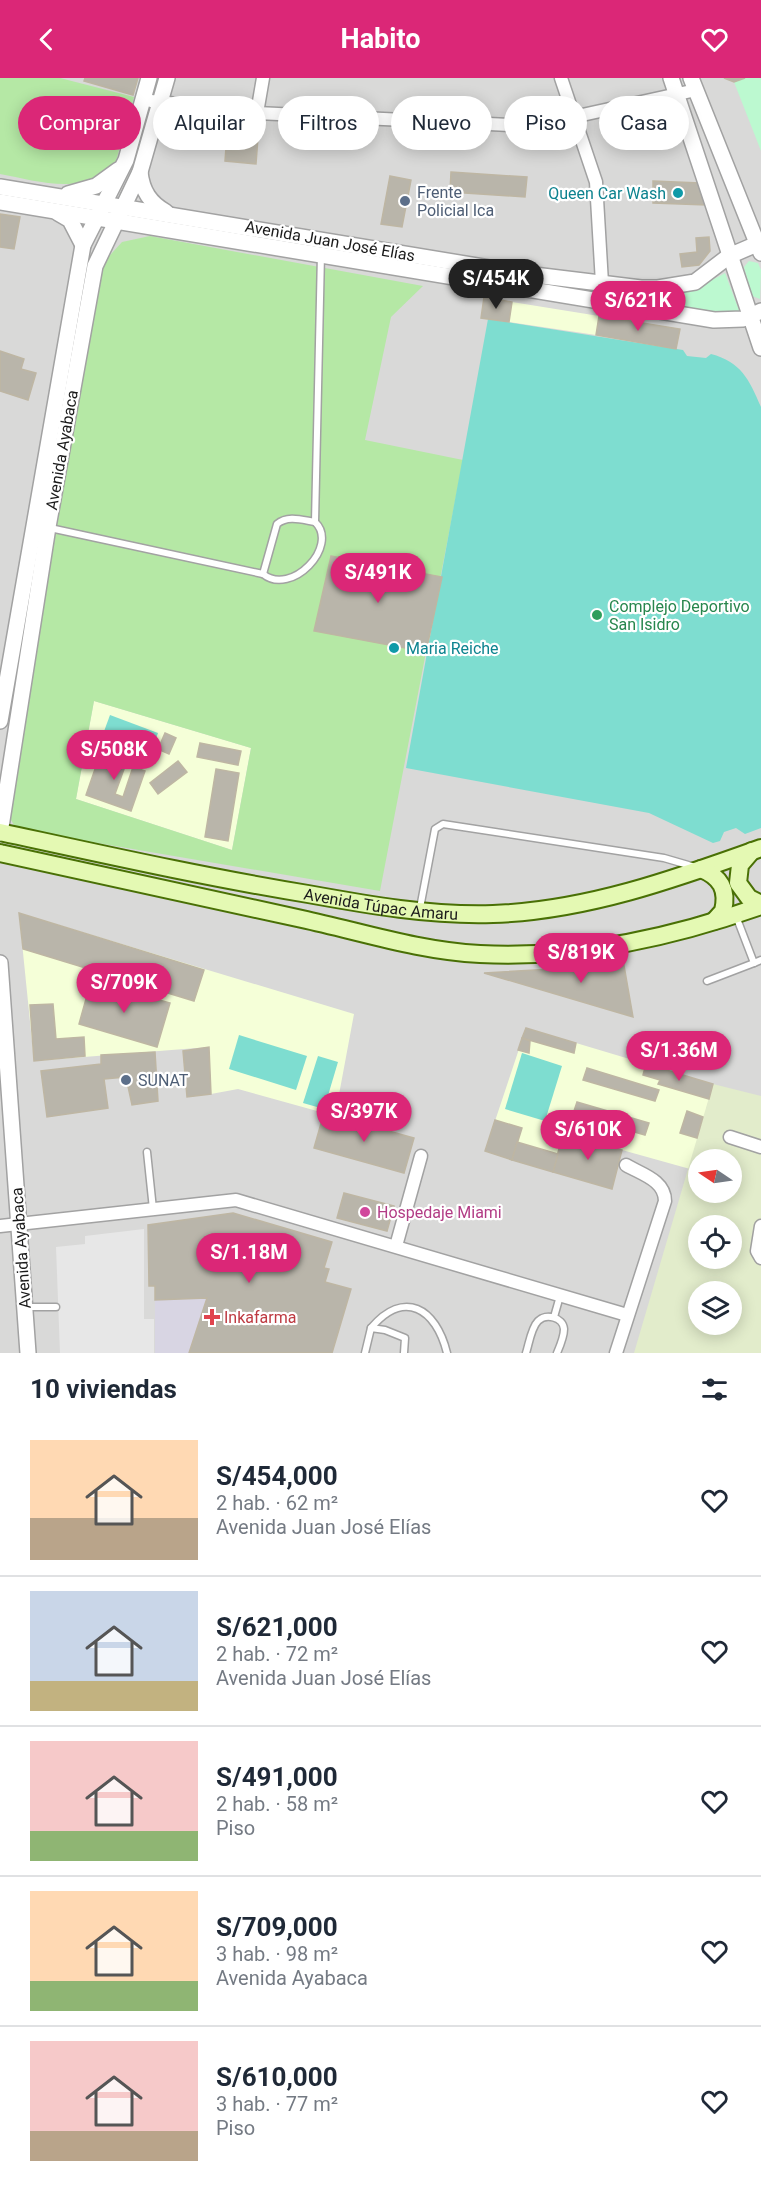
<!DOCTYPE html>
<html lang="es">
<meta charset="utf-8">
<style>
:root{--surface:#fff;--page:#f6f6f7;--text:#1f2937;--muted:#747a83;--line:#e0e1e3;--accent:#db2777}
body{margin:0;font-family:Roboto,sans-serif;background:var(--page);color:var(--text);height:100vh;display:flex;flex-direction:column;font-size:22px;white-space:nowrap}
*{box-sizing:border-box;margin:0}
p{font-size:20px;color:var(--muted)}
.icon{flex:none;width:33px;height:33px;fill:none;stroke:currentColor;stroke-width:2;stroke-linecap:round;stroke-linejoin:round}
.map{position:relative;height:1275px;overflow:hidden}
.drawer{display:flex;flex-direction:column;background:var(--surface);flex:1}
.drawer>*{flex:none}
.guide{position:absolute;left:18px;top:18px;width:726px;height:54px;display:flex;gap:12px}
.needle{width:39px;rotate:283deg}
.tools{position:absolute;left:688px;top:1071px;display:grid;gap:12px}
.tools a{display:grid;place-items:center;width:54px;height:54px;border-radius:50%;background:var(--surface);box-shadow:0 3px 15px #0003;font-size:30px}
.price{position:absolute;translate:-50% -51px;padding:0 14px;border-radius:21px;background:var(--accent);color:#fff;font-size:20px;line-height:39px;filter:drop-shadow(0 2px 3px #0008)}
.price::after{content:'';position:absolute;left:50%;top:36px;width:18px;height:14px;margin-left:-9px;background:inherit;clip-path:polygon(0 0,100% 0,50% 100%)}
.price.on{background:#222;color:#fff}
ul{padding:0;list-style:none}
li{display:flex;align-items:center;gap:18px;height:150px;padding:0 30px}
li+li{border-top:2px solid var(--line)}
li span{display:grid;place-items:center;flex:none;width:168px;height:120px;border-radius:0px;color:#555}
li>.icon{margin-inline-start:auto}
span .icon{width:72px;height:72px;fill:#fffc;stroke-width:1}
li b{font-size:26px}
h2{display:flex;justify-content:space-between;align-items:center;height:72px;padding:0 30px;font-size:26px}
.pill{padding:0 21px;border-radius:27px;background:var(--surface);box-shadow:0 3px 15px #0003;font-size:21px;line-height:54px}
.pill.on{background:var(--accent);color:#fff}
header{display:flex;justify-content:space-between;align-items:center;height:78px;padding:0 30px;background:var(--accent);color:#fff;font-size:27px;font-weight:700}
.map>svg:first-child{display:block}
.residential{fill:#d9d9d8;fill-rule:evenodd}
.education{fill:#f5ffd8}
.farmland{fill:#e2eccb;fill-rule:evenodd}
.grass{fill:#b5e8a5;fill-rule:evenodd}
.park{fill:#bcf9d0}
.pitch{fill:#7eddd0}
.parking{fill:#e7e7e7}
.plaza{fill:#d8d5e3}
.building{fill:#b9b5aa;stroke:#beb6a3;stroke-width:1.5}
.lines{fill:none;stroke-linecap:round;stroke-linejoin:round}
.service-casing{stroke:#a2a2a2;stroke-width:9}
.minor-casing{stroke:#a2a2a2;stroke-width:15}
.tertiary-casing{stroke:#a2a2a2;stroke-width:18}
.secondary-casing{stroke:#497005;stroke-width:20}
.service{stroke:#fff;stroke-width:6}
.minor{stroke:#fff;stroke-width:12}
.tertiary{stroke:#fff;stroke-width:15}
.secondary{stroke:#e4f9b3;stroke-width:16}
.culture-dot{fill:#0f9aa8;stroke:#fff;stroke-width:2}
.service-dot{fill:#5c6f8a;stroke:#fff;stroke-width:2}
.leisure-dot{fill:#2e9e5b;stroke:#fff;stroke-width:2}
.hotel-dot{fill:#d1479c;stroke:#fff;stroke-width:2}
.health-dot{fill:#e0444e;stroke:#fff;stroke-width:2}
.labels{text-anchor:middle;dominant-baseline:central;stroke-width:4.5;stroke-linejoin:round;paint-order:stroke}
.service-label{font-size:16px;fill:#4e5e75;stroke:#fff;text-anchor:start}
.culture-label{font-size:16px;fill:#0d838f;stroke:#fff;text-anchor:end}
.street-label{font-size:16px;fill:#1b1b1b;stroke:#fff}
.leisure-label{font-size:16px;fill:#27864d;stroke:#fff;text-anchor:start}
.hotel-label{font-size:16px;fill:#b23c85;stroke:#fff;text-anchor:start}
.health-label{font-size:16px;fill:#be3a42;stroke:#fff;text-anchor:start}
</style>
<header><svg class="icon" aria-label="back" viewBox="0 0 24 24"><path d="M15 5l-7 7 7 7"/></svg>Habito<svg class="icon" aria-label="heart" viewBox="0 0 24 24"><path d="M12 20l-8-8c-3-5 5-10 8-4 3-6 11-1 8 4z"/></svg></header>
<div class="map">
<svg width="761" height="1275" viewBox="0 0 761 1275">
<rect width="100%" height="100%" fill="#edece1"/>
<!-- residential -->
<path class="residential" d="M 0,0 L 761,0 L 761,1275 L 0,1275 ZM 699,1082 L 732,1082 L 732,1114 L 699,1114 ZM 699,1148 L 732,1148 L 732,1180 L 699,1180 ZM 699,1214 L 732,1214 L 732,1246 L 699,1246 Z"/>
<!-- education -->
<g class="education">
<path d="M 512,224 L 599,238 L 596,257 L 509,244 Z"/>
<path d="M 94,623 L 251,670 L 232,772 L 76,721 Z"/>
<path d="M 19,835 L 354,936 L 335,1038 L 238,1011 L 211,1016 L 209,969 L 34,983 Z"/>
<path d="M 526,950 L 713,1006 L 690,1091 L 622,1072 L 612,1111 L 485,1073 Z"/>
</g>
<!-- farmland -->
<path class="farmland" d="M 713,1006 L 761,1018 L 761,1275 L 634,1275 ZM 699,1082 L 732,1082 L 732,1114 L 699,1114 ZM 699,1148 L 732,1148 L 732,1180 L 699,1180 ZM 699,1214 L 732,1214 L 732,1246 L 699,1246 Z"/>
<!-- grass -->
<g class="grass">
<path d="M 0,0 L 60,0 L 134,19 L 116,83 C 88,120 38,103 0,96 Z"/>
<path d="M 150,158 L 423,208 L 391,239 L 365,362 L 463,382 L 380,813 L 21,752 L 14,747 L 8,737 L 101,187 L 122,164 ZM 94,623 L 251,670 L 232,772 L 76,721 Z"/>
</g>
<!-- park -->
<g class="park">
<path d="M 745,0 L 761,0 L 761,73 L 734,4 Z"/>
<path d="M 749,183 L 758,185 L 761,192 L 760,221 L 752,218 L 744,189 Z"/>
<path d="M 725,195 L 740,235 L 715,237 L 605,219 C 649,219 687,217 725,195 Z"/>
</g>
<!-- pitch -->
<g class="pitch">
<path d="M 488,241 L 683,272 L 687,278 L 706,280 L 711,276 C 741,284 749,301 761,329 L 761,750 L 745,756 L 736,750 L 724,754 L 720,763 L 713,765 L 649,735 L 406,690 Z"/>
<path d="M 110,637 L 158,655 L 147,685 L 99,667 Z"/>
<path d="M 239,957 L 307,978 L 296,1012 L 229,991 Z"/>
<path d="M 522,975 L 562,988 L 545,1043 L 505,1031 Z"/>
<path d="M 318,978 L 338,984 L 324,1031 L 303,1025 Z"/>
</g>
<!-- parking -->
<path class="parking" d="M 144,1151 L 144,1241 L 154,1241 L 154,1275 L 60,1275 L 56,1169 L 85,1166 L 85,1158 Z"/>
<!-- plaza -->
<path class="plaza" d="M 207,1220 L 189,1275 L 155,1275 L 155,1222 Z"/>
<!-- building -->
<g class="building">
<path d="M 85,0 L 138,0 L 133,17 L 84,3 Z"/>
<path d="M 724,0 L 745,0 L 734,4 Z"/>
<path d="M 667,32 L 675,37 L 679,52 L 640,63 L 634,41 Z"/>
<path d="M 228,43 L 259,46 L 256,86 L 225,83 Z"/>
<path d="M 451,94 L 527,99 L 525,119 L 450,114 Z"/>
<path d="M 390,98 L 411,102 L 402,149 L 381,146 Z"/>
<path d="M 653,103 L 700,105 L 706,127 L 653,125 Z"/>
<path d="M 0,136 L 20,139 L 14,171 L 0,169 Z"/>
<path d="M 709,159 L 710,173 L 699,187 L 682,189 L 680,176 L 697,174 L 696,160 Z"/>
<path d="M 484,219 L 512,224 L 509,244 L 481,240 Z"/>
<path d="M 599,238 L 680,251 L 676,271 L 596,257 Z"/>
<path d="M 0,273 L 24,281 L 21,291 L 36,295 L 28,322 L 0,313 Z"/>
<path d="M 331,478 L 442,499 L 426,574 L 314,553 Z"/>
<path d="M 165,655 L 176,660 L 169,676 L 158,671 Z"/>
<path d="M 200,665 L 241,673 L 238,687 L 197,679 Z"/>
<path d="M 102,671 L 128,680 L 115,716 L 123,719 L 133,689 L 145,693 L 131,733 L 86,717 Z"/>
<path d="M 178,683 L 187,694 L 158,716 L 150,705 Z"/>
<path d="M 216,691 L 239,695 L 228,763 L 205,759 Z"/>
<path d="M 19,835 L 204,892 L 194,923 L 23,871 Z"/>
<path d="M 623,882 L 633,939 L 484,895 L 588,889 Z"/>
<path d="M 91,903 L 170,925 L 157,969 L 79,946 Z"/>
<path d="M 53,926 L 56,961 L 84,959 L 85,978 L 34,983 L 30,927 Z"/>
<path d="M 526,950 L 576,965 L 574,975 L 522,960 Z"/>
<path d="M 522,960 L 530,963 L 529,975 L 518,972 Z"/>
<path d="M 209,969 L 211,1016 L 187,1019 L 183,973 Z"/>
<path d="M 155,974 L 158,1023 L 132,1027 L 126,999 L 104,1001 L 108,1030 L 47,1039 L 41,993 L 101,986 L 101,977 Z"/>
<path d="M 646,986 L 713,1006 L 709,1021 L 658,1006 L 660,1002 L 643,997 Z"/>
<path d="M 587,990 L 659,1012 L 655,1023 L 583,1002 Z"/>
<path d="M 577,1024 L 649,1045 L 645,1057 L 573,1036 Z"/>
<path d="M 687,1033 L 703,1039 L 697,1060 L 680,1055 Z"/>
<path d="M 324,1035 L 414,1060 L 404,1095 L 314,1070 Z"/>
<path d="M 495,1042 L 522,1050 L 512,1082 L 485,1073 Z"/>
<path d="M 563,1055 L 622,1072 L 612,1111 L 553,1094 Z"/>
<path d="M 517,1064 L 558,1076 L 553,1094 L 512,1082 Z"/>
<path d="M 344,1115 L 394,1128 L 387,1153 L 337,1140 Z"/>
<path d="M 233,1135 L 332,1164 L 324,1190 L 329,1191 L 325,1204 L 351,1211 L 332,1275 L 189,1275 L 207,1220 L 155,1222 L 155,1208 L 149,1208 L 148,1147 Z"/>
</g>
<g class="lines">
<!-- service casing -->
<g class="service-casing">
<g id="service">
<path d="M 50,450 L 263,496 L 277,446 C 288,437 302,442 315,444"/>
<path d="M 263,496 C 291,519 340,468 315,444 L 321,176"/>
<path d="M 420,830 L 435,751 L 443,746 L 664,780 L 695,789"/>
<path d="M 736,838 L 754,885 L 761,882"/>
<path d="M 707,903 L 754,885"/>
<path d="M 147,1074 L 153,1131"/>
<path d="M 26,1229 L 56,1229"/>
<path d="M 554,1239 L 560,1218"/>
<path d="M 371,1250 C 404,1211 436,1230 447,1275"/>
<path d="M 365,1275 L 371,1250 L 385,1252 L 405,1260 L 404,1275"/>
<path d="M 526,1275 C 529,1266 531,1250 538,1243 C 546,1235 563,1239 564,1251 C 564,1259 560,1268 557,1275"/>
</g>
</g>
<!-- minor casing -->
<g class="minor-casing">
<g id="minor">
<path d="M 561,0 L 596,104 L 602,205 L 598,223"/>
<path d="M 151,23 L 257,35 L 510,47 L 573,39 L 696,12"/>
<path d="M 257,35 L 263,0"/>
<path d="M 730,1059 L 761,1069"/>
<path d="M 0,1148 L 236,1122 L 627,1237"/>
<path d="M 761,1148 L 757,1173 L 761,1180"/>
<path d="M 396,1168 L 421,1078"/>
<path d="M 616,1275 L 665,1123 C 665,1102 641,1096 626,1087"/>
</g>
</g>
<!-- tertiary casing -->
<g class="tertiary-casing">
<g id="tertiary">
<path d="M 671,0 L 761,270"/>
<path d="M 691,0 L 761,175"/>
<path d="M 140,94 C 142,113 150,125 166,134"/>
<path d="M 0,109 L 526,196 L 641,210 L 658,210 L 695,204 L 729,178 L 757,166"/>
<path d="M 68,116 L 96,108 L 118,92"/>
<path d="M 0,124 L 714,242 L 743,241 L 761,233"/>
<path d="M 58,135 L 70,142 L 83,167"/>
<path d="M 0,643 L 83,167 L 126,82 L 149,0"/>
<path d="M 0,755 L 48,449 L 95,188 L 140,94 L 167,0"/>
<path d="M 0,885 L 28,1275"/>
</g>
</g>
<!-- secondary casing -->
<g class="secondary-casing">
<g id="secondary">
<path id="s1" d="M 0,754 C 102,776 204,799 308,816 C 369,827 430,838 493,836 C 585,833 675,801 761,770"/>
<path d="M 752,773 L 740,787 L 738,805 L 749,820 L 761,826"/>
<path d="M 0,775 C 101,797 202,819 302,841 C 362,854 419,873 480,876 C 576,881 671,860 761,828"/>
<path d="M 701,791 C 721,799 728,812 723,833 L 714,843"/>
</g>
</g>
<!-- service -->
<use href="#service" class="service"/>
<!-- minor -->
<use href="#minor" class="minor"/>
<!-- tertiary -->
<use href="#tertiary" class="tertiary"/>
<!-- secondary -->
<use href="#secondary" class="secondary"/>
</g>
<!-- markers -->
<g class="culture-dot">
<circle cx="678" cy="115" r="6"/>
<circle cx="394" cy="570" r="6"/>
</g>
<g class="service-dot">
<circle cx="405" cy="123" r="6"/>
<circle cx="126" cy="1002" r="6"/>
</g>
<circle class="leisure-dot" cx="597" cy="537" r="6"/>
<circle class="hotel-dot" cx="365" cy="1134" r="6"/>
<path class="health-dot" d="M209 1230h6v6h6v6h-6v6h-6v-6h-6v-6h6z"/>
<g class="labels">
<!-- service labels -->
<g class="service-label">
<text x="417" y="114">Frente<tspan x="417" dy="18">Policial Ica</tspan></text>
<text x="138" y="1002">SUNAT</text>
</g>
<!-- culture labels -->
<g class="culture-label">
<text x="666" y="115">Queen Car Wash</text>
<text x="406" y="570" text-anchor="start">Maria Reiche</text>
</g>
<!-- street labels -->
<g class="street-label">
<text transform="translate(330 163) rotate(10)">Avenida Juan José Elías</text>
<text transform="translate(62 372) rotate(-80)">Avenida Ayabaca</text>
<text stroke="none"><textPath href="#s1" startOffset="388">Avenida Túpac Amaru</textPath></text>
<text transform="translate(21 1170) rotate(-94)">Avenida Ayabaca</text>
</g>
<!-- leisure labels -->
<g class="leisure-label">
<text x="609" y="528">Complejo Deportivo<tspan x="609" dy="18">San Isidro</tspan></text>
</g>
<!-- hotel labels -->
<g class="hotel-label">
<text x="377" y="1134">Hospedaje Miami</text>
</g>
<!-- health labels -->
<g class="health-label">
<text x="224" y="1239">Inkafarma</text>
</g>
</g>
</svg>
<div class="tools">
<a><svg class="needle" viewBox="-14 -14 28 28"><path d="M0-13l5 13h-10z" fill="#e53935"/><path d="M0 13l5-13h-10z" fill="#747a83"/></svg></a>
<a><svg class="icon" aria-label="locate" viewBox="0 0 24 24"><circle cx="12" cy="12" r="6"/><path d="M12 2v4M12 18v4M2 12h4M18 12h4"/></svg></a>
<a><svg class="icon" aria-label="layers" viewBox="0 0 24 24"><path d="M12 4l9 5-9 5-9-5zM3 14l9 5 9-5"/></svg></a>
</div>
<b class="price on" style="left:496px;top:232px">S/454K</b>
<b class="price" style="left:638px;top:254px">S/621K</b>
<b class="price" style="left:378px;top:526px">S/491K</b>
<b class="price" style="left:114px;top:703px">S/508K</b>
<b class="price" style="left:581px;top:906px">S/819K</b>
<b class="price" style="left:124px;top:936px">S/709K</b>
<b class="price" style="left:679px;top:1004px">S/1.36M</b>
<b class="price" style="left:364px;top:1065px">S/397K</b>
<b class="price" style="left:588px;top:1083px">S/610K</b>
<b class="price" style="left:249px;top:1206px">S/1.18M</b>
<div class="guide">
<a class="pill on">Comprar</a>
<a class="pill">Alquilar</a>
<a class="pill">Filtros</a>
<a class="pill">Nuevo</a>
<a class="pill">Piso</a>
<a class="pill">Casa</a>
</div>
</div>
<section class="drawer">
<h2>10 viviendas<svg class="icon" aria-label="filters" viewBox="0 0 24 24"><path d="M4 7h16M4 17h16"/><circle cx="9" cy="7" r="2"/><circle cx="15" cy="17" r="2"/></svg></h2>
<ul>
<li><span style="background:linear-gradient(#ffd9b3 65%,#b9a48a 0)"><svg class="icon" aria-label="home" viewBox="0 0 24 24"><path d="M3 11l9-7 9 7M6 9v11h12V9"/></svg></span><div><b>S/454,000</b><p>2 hab. · 62 m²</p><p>Avenida Juan José Elías</p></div><svg class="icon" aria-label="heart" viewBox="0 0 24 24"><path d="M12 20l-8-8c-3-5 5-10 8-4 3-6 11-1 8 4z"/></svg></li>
<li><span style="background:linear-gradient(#c9d6e8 75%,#c2b280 0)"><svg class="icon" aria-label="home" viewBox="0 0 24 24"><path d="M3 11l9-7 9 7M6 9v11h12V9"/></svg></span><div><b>S/621,000</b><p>2 hab. · 72 m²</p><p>Avenida Juan José Elías</p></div><svg class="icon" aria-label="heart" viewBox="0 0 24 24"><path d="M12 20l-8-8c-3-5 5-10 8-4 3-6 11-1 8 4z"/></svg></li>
<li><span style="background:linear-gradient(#f6c9c9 75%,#8fb573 0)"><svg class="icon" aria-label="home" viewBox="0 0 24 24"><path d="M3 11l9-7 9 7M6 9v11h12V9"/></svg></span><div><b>S/491,000</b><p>2 hab. · 58 m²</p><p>Piso</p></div><svg class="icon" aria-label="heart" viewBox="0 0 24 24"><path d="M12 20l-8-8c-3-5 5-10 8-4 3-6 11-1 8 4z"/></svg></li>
<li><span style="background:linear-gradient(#ffd9b3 75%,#8fb573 0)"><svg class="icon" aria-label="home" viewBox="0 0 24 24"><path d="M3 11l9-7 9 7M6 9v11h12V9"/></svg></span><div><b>S/709,000</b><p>3 hab. · 98 m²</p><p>Avenida Ayabaca</p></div><svg class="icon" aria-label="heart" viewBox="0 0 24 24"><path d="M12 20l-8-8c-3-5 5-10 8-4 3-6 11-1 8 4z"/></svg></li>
<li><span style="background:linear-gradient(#f6c9c9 75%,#b9a48a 0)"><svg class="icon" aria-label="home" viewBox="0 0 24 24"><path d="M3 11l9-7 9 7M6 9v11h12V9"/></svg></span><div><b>S/610,000</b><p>3 hab. · 77 m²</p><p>Piso</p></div><svg class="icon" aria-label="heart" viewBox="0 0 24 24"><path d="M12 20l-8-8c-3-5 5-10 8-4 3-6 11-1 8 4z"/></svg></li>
</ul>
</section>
